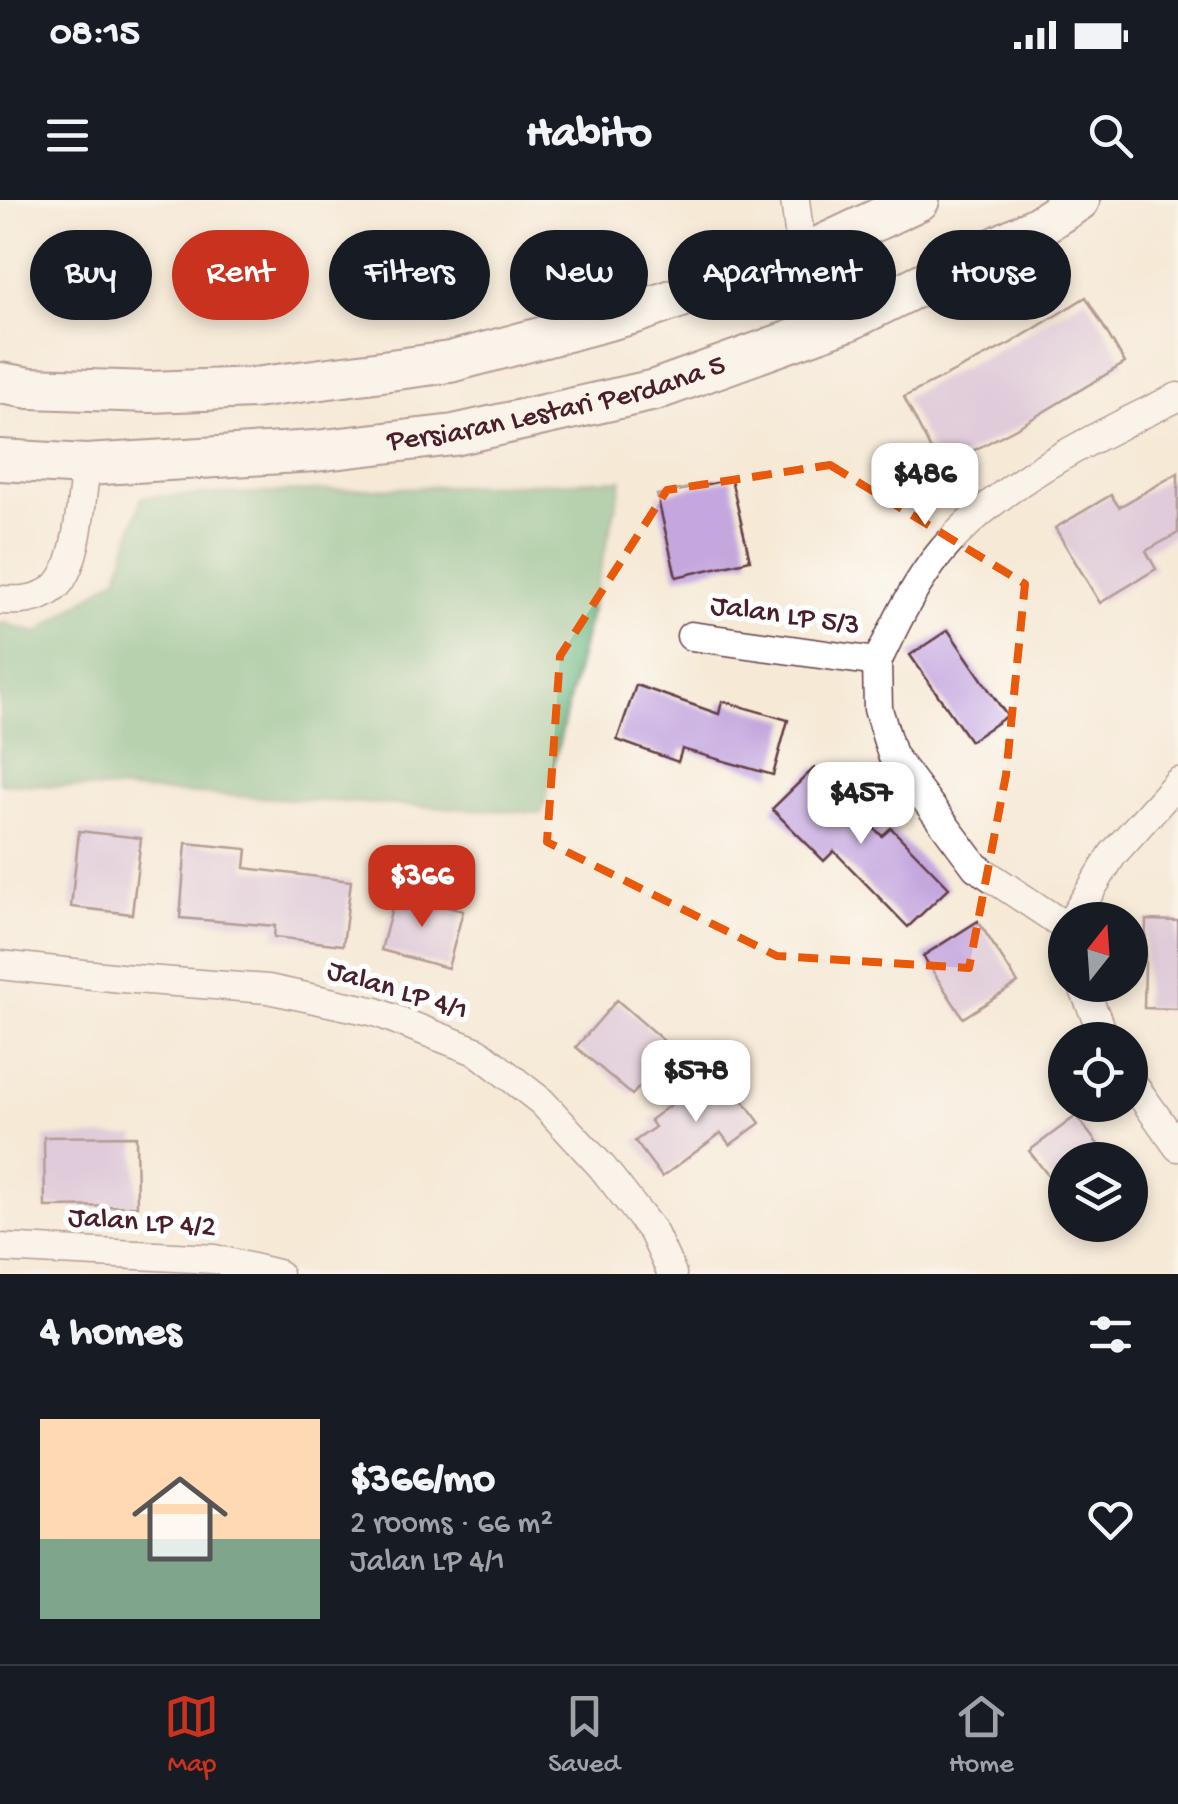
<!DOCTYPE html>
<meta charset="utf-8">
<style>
:root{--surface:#171b24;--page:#242831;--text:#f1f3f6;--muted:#9ea1a6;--line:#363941;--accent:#c8321e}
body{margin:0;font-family:"Gochi Hand",sans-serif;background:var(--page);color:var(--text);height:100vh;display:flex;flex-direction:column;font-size:38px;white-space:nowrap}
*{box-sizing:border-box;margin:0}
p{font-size:32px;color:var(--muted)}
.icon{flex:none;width:55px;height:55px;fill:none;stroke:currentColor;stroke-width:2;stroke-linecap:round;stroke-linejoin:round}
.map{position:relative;height:1074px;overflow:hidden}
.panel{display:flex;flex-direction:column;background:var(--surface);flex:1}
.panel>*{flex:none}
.banner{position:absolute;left:30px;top:30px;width:1120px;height:90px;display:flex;gap:20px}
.needle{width:65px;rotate:17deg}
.buttons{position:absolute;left:1048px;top:702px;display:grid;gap:20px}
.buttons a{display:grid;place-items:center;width:100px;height:100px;border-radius:50%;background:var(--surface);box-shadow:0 5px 15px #0003;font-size:50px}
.price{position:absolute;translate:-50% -85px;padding:0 22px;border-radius:20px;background:#fff;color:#222;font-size:32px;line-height:65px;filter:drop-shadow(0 2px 5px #0008)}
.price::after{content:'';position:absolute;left:50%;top:60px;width:30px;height:22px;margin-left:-15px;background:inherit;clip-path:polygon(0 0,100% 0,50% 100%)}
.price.on{background:var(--accent);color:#fff}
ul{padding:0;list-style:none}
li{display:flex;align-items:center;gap:30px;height:250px;padding:0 40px}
li span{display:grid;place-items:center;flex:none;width:280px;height:200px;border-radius:0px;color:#555}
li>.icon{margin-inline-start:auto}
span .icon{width:120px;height:120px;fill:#fffc;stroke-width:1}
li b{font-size:42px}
h2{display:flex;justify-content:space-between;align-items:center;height:120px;padding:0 40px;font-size:42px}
.pill{padding:0 35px;border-radius:45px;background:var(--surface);box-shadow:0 5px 15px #0003;font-size:35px;line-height:90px}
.pill.on{background:var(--accent);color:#fff}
.status{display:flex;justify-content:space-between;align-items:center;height:70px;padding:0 50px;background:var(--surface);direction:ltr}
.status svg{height:28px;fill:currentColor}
header{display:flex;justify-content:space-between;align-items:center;height:130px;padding:0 40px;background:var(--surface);font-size:45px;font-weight:700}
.tab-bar{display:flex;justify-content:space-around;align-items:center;height:140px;border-top:2px solid var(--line);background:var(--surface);font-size:28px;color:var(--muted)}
.tab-bar a{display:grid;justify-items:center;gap:5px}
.tab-bar .on{color:var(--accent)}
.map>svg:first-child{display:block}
.forest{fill:#6ab47b;stroke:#5a6a53;stroke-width:2.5}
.building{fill:#c5a7de}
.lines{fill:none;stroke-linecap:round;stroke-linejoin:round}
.minor-casing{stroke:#643d45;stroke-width:31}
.secondary-casing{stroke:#643d45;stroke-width:44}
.minor{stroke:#fff;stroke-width:28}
.secondary{stroke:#fff;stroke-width:40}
.marked{fill:none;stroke:#e8590c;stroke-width:8;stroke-dasharray:20 12;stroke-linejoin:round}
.labels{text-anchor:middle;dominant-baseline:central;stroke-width:10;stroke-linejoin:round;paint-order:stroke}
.street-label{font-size:30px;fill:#4a1f2b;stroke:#fff}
</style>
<div class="status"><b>08:15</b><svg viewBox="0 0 49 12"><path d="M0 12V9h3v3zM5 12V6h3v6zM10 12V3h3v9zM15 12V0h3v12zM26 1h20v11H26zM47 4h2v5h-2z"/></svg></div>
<header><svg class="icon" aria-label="menu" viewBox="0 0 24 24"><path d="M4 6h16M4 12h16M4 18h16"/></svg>Habito<svg class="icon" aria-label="search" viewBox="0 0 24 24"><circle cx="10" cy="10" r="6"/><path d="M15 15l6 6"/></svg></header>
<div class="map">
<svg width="1178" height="1074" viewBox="0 0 1178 1074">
<rect width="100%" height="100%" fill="#fff"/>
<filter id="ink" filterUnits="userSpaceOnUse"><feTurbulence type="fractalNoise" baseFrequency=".01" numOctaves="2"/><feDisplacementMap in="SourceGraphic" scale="20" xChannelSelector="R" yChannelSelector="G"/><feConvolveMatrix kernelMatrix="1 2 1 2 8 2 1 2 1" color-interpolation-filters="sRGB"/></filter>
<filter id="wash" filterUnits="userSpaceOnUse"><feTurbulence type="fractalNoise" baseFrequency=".0048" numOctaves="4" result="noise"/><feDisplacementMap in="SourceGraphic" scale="40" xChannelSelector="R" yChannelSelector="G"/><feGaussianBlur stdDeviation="2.25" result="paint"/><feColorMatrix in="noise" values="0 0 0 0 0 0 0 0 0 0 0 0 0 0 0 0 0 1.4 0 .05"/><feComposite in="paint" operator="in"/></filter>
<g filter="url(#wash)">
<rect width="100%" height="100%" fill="#f6ead7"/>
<!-- forest -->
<path class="forest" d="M 622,280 L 542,613 L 0,583 L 0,422 L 37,433 L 118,376 L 142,297 Z"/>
<g id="blocks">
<!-- building -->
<g class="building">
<path d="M 1086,97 L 1125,163 L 1020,226 L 940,268 L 904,197 L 1011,143 Z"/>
<path d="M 1178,273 L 1178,333 L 1146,351 L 1156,369 L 1100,403 L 1055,328 L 1111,295 L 1119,307 Z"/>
<path d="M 731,279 L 750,360 L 676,377 L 657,295 Z"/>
<path d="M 948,430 L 1007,516 L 970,541 L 910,455 Z"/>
<path d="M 636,485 L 719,514 L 722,501 L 788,520 L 773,575 L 682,549 L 678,562 L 617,540 Z"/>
<path d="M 814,568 L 882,636 L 891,628 L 949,688 L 908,727 L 834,651 L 824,661 L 772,609 Z"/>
<path d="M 79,631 L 141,638 L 132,714 L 71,707 Z"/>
<path d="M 186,643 L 247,649 L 245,668 L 351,681 L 343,745 L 274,737 L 275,726 L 180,718 Z"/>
<path d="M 396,693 L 463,711 L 448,768 L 381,750 Z"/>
<path d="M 1146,720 L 1178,721 L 1178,809 L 1144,808 Z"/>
<path d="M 978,721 L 1018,783 L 963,818 L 923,756 Z"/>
<path d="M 617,800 L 673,849 L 632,895 L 576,847 Z"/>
<path d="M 724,875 L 760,923 L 730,945 L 721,933 L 662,977 L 635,941 L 655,927 L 650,920 L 685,894 L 690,901 Z"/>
<path d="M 1076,916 L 1110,960 L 1065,960 L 1065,997 L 1029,951 Z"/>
<path d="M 136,936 L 137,1006 L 45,1007 L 44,937 Z"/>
</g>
</g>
</g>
<g filter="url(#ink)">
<use href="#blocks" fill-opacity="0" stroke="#643d45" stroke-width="2.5"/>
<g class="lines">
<!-- minor casing -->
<g class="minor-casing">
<g id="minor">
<path d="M 795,0 L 802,55"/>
<path d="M 0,400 C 19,401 38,401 54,388 C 79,368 81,297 86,265"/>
<path d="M 691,436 L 877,462 C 894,427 910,393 933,362 C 989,287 1095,236 1178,197"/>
<path d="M 877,462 L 878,509 L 892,555 L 976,667 L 1065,726"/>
<path d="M 1072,720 L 1113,654 L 1178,582"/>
<path d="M 0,765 L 121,778 L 268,789 L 376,812 L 478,852 L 542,902 L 602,967 L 653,1032 L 672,1074"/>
<path d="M 1082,785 L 1106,840"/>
<path d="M 1130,880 L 1178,947"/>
<path d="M 0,1048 L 215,1059 L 278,1074"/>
</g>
</g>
<!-- secondary casing -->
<g class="secondary-casing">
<g id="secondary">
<path d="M 0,183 L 30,188 L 150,192 L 254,188 L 450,162 L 635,113 L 802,55 L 919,0"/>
<path id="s1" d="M 0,260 L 86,265 L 315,251 L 454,235 L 655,190 L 849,120 L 1039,26 L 1079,0"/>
</g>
</g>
<!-- minor -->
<use href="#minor" class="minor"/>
<!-- secondary -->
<use href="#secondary" class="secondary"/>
</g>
</g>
<!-- marked area -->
<path d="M0 0H1178V1074H0ZM 830,265 L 1025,384 L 1006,575 L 969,768 L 777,756 L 547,642 L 560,456 L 667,290 Z" fill="#f6ead7" fill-opacity=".55" fill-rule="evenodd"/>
<path class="marked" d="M 830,265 L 1025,384 L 1006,575 L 969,768 L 777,756 L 547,642 L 560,456 L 667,290 Z"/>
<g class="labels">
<!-- street labels -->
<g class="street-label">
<text stroke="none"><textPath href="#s1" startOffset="562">Persiaran Lestari Perdana 5</textPath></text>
<text transform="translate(785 417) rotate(8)">Jalan LP 5/3</text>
<text transform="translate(397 792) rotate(17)">Jalan LP 4/1</text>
<text transform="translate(142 1024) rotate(4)">Jalan LP 4/2</text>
</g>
</g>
</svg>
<div class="buttons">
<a><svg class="needle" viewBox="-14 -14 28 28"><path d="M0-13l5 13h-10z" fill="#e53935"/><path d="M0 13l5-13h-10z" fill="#9ea1a6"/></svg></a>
<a><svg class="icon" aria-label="locate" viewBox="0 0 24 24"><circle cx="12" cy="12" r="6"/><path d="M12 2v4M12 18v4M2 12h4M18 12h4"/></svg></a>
<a><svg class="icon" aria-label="layers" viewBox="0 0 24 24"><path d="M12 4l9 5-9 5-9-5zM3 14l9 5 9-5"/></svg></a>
</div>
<b class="price" style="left:925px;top:328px">$486</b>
<b class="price" style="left:861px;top:647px">$457</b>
<b class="price on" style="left:422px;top:730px">$366</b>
<b class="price" style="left:696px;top:925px">$578</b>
<div class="banner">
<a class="pill">Buy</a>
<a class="pill on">Rent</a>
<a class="pill">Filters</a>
<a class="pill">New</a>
<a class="pill">Apartment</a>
<a class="pill">House</a>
</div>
</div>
<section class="panel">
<h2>4 homes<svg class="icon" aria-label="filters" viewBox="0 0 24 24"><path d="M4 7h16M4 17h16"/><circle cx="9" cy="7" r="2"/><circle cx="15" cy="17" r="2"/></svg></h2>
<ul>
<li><span style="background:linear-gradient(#ffd9b3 60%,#7fa58c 0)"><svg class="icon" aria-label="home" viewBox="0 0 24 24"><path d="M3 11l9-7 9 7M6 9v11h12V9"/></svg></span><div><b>$366/mo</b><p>2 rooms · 66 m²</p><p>Jalan LP 4/1</p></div><svg class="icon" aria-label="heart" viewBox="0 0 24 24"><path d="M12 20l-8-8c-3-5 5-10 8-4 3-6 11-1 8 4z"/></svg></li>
</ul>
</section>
<nav class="tab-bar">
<a class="on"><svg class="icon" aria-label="map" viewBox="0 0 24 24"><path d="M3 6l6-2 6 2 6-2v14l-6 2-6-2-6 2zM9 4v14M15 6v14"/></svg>Map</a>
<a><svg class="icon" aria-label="saved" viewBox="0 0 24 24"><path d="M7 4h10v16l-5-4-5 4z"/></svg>Saved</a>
<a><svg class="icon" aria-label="home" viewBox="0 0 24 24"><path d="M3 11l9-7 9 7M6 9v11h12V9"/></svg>Home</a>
</nav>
